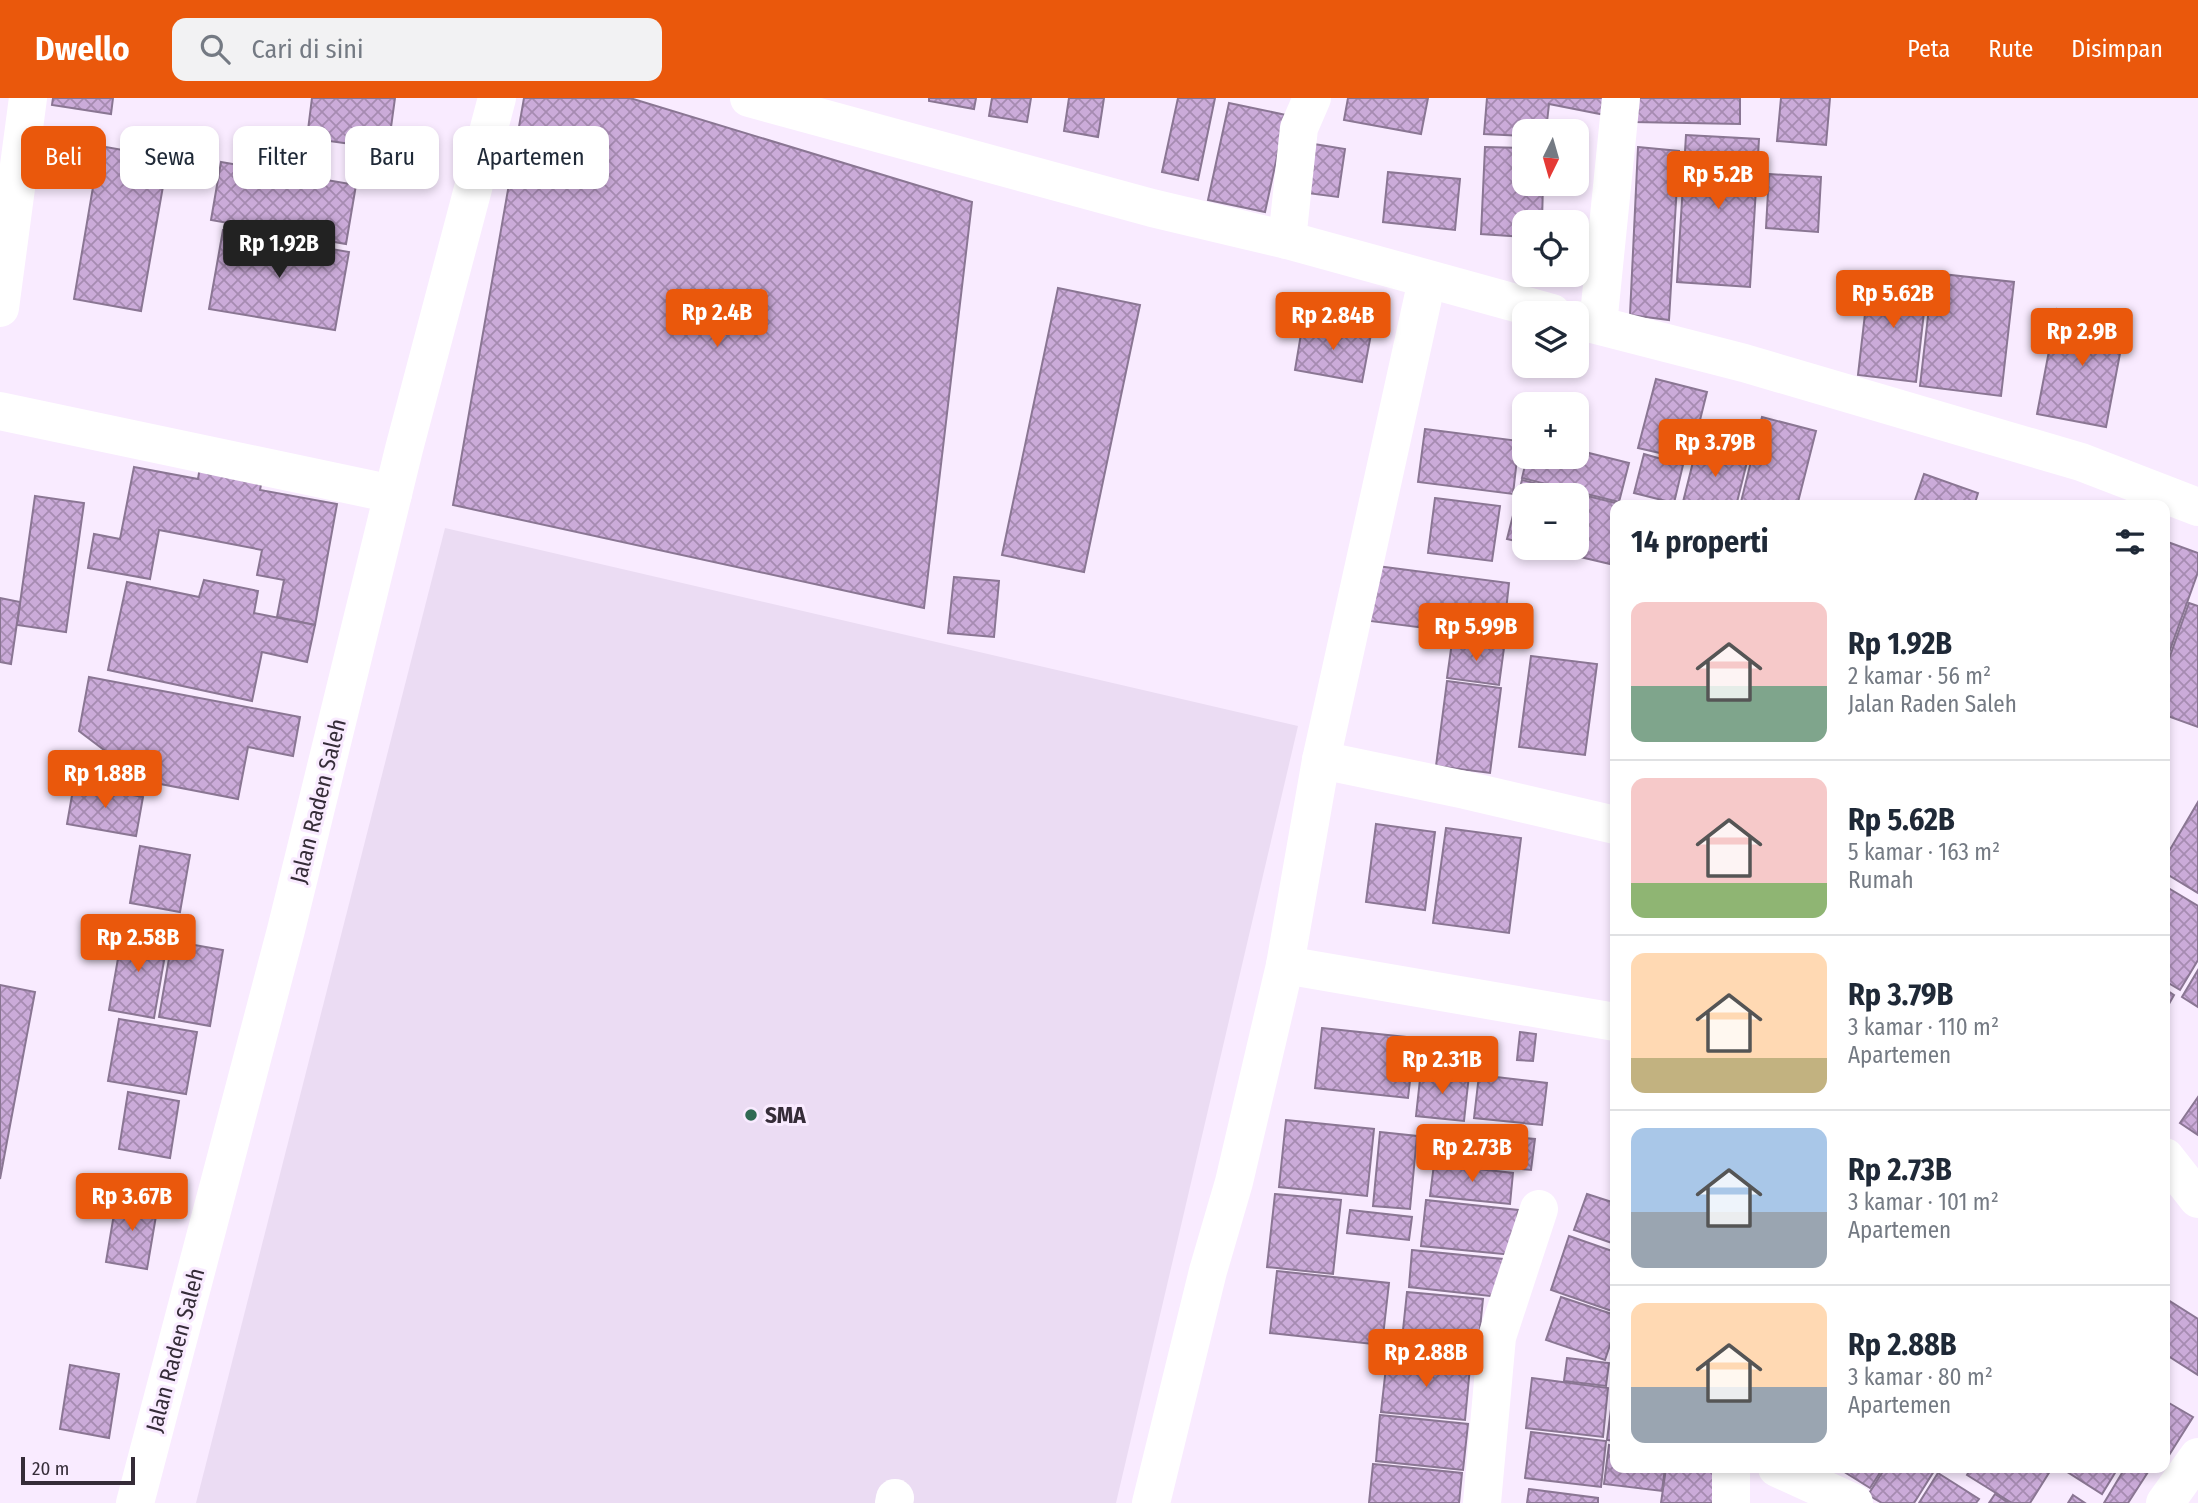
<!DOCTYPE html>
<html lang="id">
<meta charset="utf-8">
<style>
:root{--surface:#fff;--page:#f2f2f3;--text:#1f2937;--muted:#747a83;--line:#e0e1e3;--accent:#ea580c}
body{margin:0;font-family:"Fira Sans Condensed",sans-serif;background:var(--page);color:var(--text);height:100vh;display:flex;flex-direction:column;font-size:26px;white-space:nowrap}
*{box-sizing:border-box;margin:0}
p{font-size:23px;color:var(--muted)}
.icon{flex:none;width:38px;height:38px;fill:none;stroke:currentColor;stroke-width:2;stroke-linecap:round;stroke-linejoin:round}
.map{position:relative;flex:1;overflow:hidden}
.sheet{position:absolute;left:1610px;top:402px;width:560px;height:973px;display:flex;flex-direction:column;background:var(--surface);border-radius:14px;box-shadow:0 4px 10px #0003}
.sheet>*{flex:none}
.hud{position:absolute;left:21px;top:28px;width:665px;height:63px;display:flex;gap:14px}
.needle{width:46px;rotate:185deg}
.tools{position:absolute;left:1512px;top:21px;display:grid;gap:14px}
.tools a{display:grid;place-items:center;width:77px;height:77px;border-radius:14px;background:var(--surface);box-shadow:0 4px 10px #0003;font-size:35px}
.scale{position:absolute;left:21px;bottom:18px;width:114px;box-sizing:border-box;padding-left:7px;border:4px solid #352c38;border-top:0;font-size:19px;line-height:24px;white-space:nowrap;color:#352c38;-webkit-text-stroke:5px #f9ebff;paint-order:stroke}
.price{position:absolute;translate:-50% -60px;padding:0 16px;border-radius:7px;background:var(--accent);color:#fff;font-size:23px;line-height:46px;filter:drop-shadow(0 2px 4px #0008)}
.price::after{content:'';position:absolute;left:50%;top:42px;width:21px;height:16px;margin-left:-10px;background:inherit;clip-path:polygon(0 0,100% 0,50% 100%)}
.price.active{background:#222;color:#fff}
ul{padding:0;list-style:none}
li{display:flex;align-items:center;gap:21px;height:175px;padding:0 21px}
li+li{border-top:2px solid var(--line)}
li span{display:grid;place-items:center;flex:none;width:196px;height:140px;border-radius:14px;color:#555}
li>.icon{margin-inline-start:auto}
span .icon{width:84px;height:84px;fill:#fffc;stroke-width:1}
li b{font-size:30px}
h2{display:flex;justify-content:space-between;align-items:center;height:84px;padding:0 21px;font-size:30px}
.pill{padding:0 24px;border-radius:14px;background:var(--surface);box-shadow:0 4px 10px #0003;font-size:24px;line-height:63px}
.pill.active{background:var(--accent);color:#fff}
header{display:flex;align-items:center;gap:42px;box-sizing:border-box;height:98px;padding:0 35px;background:var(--accent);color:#fff}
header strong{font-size:33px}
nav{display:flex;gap:38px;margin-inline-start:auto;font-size:24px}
.search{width:490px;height:63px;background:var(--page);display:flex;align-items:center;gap:18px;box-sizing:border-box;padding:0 24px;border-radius:14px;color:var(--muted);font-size:26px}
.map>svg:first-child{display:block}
.built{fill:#ebdcf3}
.building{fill:url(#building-cross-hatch);stroke:#8a7693;stroke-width:2}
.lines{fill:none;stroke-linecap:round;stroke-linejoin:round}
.minor{stroke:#fff;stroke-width:38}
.poi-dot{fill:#306a53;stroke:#f9ebff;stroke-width:2.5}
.labels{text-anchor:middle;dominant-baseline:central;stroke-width:6;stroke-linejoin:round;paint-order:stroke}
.street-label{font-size:23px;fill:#352c38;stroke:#f9ebff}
.poi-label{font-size:23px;font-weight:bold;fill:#352c38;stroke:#f9ebff;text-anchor:start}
</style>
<header>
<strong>Dwello</strong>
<div class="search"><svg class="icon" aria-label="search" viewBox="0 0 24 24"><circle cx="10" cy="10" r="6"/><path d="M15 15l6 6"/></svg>Cari di sini</div>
<nav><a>Peta</a><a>Rute</a><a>Disimpan</a></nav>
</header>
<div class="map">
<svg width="2198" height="1405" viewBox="0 0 2198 1405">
<defs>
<pattern id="building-cross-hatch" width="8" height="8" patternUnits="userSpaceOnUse" patternTransform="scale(1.75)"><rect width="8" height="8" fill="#cbabd9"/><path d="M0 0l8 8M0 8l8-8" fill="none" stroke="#a68bb1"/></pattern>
</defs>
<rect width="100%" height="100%" fill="#f9ebff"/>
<!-- built -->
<path class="built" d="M 445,430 L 1298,628 L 1116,1405 L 196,1405 Z"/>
<!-- building -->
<g class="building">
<path d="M 53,0 L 113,0 L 111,16 L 52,7 Z"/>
<path d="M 312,0 L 395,0 L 388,51 L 307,40 Z"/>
<path d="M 524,0 L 630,0 L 972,104 L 924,510 L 453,407 Z"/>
<path d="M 929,0 L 976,0 L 974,11 L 929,3 Z"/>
<path d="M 992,0 L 1031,0 L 1027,24 L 989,18 Z"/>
<path d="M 1069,0 L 1104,0 L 1098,39 L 1064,33 Z"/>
<path d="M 1178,0 L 1215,0 L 1198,82 L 1162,74 Z"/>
<path d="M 1348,0 L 1428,0 L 1421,36 L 1344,22 Z"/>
<path d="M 1487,0 L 1608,0 L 1605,17 L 1549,6 L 1546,33 L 1524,33 L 1524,38 L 1484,36 Z"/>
<path d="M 1633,0 L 1740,0 L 1740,26 L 1633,24 Z"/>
<path d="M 1781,0 L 1830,0 L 1826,47 L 1777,43 Z"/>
<path d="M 1229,5 L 1286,17 L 1265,114 L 1208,102 Z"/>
<path d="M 1686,37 L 1759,41 L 1750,189 L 1677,184 Z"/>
<path d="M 1314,46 L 1345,51 L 1338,99 L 1307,95 Z"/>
<path d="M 100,48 L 168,60 L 141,213 L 74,201 Z"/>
<path d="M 1485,49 L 1524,50 L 1524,86 L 1543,86 L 1542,124 L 1524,124 L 1524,139 L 1481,136 Z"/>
<path d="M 1638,49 L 1679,53 L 1669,222 L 1630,217 Z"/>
<path d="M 221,64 L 356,87 L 346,146 L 211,122 Z"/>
<path d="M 1388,74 L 1460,81 L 1455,132 L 1383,124 Z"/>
<path d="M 1769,76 L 1821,79 L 1818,134 L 1766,130 Z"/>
<path d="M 223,132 L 349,154 L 335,232 L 209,211 Z"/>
<path d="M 1933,175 L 2014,184 L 2001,298 L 1920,288 Z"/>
<path d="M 1869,181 L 1927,188 L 1916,284 L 1858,277 Z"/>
<path d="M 1058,190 L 1140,207 L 1084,474 L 1002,457 Z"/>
<path d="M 2057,211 L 2126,224 L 2106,329 L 2037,316 Z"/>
<path d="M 1303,224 L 1371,236 L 1362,284 L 1295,272 Z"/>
<path d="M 1656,281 L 1707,294 L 1690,362 L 1638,350 Z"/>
<path d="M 1762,319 L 1816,333 L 1797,408 L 1740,408 Z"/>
<path d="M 1425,331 L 1519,343 L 1513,396 L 1418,384 Z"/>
<path d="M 1697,348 L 1748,360 L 1736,408 L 1682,408 Z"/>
<path d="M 1577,352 L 1629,365 L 1619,404 L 1522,380 L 1527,359 L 1577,359 Z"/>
<path d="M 1644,356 L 1683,367 L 1674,405 L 1634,395 Z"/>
<path d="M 134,369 L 198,381 L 200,369 L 262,381 L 260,392 L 337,406 L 315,527 L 277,519 L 284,482 L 257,477 L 262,452 L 159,432 L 150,481 L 88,470 L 94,436 L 120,441 Z"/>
<path d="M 1924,376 L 1978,395 L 1974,408 L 1913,408 Z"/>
<path d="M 1522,382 L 1624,407 L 1615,408 L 1615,444 L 1610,466 L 1542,450 L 1577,450 L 1577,397 L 1524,397 L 1524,445 L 1507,441 Z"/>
<path d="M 35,398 L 84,405 L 66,534 L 17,527 Z"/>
<path d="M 1435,400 L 1500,408 L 1492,463 L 1428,455 Z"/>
<path d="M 2165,443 L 2198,455 L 2198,474 L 2165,566 Z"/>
<path d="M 1377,468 L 1509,485 L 1503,540 L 1370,523 Z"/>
<path d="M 954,479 L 999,483 L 994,539 L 948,535 Z"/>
<path d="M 204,482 L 258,493 L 254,515 L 315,527 L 307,564 L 262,554 L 252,603 L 108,572 L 127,484 L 199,499 Z"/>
<path d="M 0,500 L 20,504 L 11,566 L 0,564 Z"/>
<path d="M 2189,505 L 2198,508 L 2198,629 L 2165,617 L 2165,572 Z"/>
<path d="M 1452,544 L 1504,550 L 1499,587 L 1447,580 Z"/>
<path d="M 1531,558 L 1597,566 L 1585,657 L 1519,649 Z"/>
<path d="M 89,579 L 300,619 L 293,658 L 248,649 L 238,701 L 145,683 L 79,633 Z"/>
<path d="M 1447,583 L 1501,590 L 1490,675 L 1436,668 Z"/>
<path d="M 74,686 L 143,699 L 136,738 L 67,726 Z"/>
<path d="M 2198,704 L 2198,795 L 2165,775 L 2165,760 Z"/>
<path d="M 1376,726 L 1435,734 L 1425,812 L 1366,804 Z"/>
<path d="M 1446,730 L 1521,740 L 1509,835 L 1433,825 Z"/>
<path d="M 140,748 L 190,757 L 180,814 L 130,805 Z"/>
<path d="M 2165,788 L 2198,808 L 2198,862 L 2180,892 L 2165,883 Z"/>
<path d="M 123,832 L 168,840 L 154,920 L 109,912 Z"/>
<path d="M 172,843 L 223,852 L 210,928 L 159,919 Z"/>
<path d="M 2198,872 L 2198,909 L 2182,899 Z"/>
<path d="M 0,887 L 35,894 L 0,1081 Z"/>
<path d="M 2165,891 L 2174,897 L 2165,913 Z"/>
<path d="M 119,921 L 197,934 L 186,996 L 108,983 Z"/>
<path d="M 1322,930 L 1415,940 L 1408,1000 L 1315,990 Z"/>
<path d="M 1520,934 L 1536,936 L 1533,963 L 1517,962 Z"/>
<path d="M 1421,972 L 1469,977 L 1464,1023 L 1416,1018 Z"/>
<path d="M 1479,977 L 1547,985 L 1542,1027 L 1474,1020 Z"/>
<path d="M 128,994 L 179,1003 L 170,1060 L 119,1051 Z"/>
<path d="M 2198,999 L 2198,1037 L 2180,1025 Z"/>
<path d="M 1286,1022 L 1374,1031 L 1367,1098 L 1279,1089 Z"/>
<path d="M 1380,1034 L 1417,1038 L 1410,1111 L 1373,1108 Z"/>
<path d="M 1460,1034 L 1535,1041 L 1531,1072 L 1457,1064 Z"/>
<path d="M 1434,1066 L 1513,1075 L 1510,1106 L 1430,1098 Z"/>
<path d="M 1275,1096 L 1341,1102 L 1333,1176 L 1267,1169 Z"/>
<path d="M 1587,1096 L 1615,1105 L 1615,1146 L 1574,1132 Z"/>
<path d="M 117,1098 L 158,1106 L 147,1171 L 106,1164 Z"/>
<path d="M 1426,1102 L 1518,1112 L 1513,1157 L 1421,1148 Z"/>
<path d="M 1350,1112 L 1412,1119 L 1409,1142 L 1347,1135 Z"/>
<path d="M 1569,1138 L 1615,1154 L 1615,1214 L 1551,1192 Z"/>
<path d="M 1412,1152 L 1503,1161 L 1499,1199 L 1409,1189 Z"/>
<path d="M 1277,1173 L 1389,1185 L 1382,1247 L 1270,1235 Z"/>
<path d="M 1407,1194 L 1483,1201 L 1477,1260 L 1401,1251 Z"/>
<path d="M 1561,1199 L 1615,1217 L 1615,1232 L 1605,1262 L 1546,1242 Z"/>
<path d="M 2165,1200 L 2198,1221 L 2198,1277 L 2165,1256 Z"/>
<path d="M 1387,1260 L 1470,1269 L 1465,1322 L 1381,1314 Z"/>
<path d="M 1567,1260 L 1609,1265 L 1606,1288 L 1564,1283 Z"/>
<path d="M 70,1267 L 119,1276 L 109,1340 L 60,1331 Z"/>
<path d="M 1532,1280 L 1608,1290 L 1603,1339 L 1526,1330 Z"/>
<path d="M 2169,1305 L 2193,1319 L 2166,1362 L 2165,1312 Z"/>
<path d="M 1611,1311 L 1615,1312 L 1615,1343 L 1607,1342 Z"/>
<path d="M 1380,1317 L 1468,1326 L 1463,1372 L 1376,1363 Z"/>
<path d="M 1531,1334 L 1606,1343 L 1601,1389 L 1525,1380 Z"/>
<path d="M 1609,1347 L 1615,1348 L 1615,1370 L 1665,1370 L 1662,1393 L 1604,1386 Z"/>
<path d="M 1373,1366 L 1462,1375 L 1459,1405 L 1369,1405 Z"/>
<path d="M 1666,1370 L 1725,1375 L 1721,1405 L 1661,1405 Z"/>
<path d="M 1838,1370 L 1883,1370 L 1870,1390 Z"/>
<path d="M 1885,1370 L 1929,1370 L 1934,1373 L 1914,1405 L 1882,1405 L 1868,1397 Z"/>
<path d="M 1971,1370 L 2052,1370 L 2030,1405 L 2012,1405 L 1967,1377 Z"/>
<path d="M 2061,1370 L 2118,1370 L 2102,1396 Z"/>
<path d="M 2125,1370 L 2150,1371 L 2128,1405 L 2104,1405 Z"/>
<path d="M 1938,1375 L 1979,1401 L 1976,1405 L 1919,1405 Z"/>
<path d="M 1529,1391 L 1598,1400 L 1598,1405 L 1527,1405 Z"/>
<path d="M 1995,1396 L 2009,1405 L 1989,1405 Z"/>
<path d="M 2073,1397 L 2085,1405 L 2068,1405 Z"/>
</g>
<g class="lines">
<!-- minor -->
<g class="minor">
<path d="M 749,0 L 1152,110 L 1287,142 L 1552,215"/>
<path d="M 1287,142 L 1299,30 L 1312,0"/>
<path d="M 0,210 L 28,0"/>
<path d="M 1577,222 L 1744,265 L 2081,364 L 2198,409"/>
<path d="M 1598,227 L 1621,0"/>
<path d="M 0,313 L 393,396"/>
<path d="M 1321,662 L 1465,692 L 1615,727"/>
<path d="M 1285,867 L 1615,924"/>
<path d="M 2165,1059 L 2198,1101"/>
<path d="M 1731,1370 L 1731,1405"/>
<path d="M 1777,1370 L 1854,1405"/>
<path d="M 135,1405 L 286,832 L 404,351 L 497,0"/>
<path d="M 894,1405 L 895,1400"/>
<path d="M 1151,1405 L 1208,1173 L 1234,1084 L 1285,867 L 1321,662 L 1427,182"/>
<path d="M 1482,1405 L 1497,1239 L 1539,1111"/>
<path d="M 2165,1405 L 2198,1359"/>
</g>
</g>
<!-- markers -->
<circle class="poi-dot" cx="751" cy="1017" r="7"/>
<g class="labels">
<!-- street labels -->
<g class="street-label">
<text transform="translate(318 703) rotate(-76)">Jalan Raden Saleh</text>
<text transform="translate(175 1252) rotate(-75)">Jalan Raden Saleh</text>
</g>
<!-- poi labels -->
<g class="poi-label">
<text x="765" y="1017">SMA</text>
</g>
</g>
</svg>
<div class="tools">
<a><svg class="needle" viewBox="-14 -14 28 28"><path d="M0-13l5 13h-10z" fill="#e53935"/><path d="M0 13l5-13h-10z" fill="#747a83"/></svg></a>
<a><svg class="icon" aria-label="locate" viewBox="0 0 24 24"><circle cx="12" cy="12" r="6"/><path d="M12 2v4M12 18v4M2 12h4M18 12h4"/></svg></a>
<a><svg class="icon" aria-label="layers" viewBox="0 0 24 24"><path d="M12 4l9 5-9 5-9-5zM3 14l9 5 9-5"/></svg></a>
<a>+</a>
<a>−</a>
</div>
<div class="scale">20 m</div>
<b class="price" style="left:1718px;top:113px">Rp 5.2B</b>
<b class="price active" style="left:279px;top:182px">Rp 1.92B</b>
<b class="price" style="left:1893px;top:232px">Rp 5.62B</b>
<b class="price" style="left:717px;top:251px">Rp 2.4B</b>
<b class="price" style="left:1333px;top:254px">Rp 2.84B</b>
<b class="price" style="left:2082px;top:270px">Rp 2.9B</b>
<b class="price" style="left:1715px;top:381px">Rp 3.79B</b>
<b class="price" style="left:1476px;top:565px">Rp 5.99B</b>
<b class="price" style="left:105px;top:712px">Rp 1.88B</b>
<b class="price" style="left:138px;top:876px">Rp 2.58B</b>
<b class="price" style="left:1442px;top:998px">Rp 2.31B</b>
<b class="price" style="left:1472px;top:1086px">Rp 2.73B</b>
<b class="price" style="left:132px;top:1135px">Rp 3.67B</b>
<b class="price" style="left:1426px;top:1291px">Rp 2.88B</b>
<div class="hud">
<a class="pill active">Beli</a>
<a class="pill">Sewa</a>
<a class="pill">Filter</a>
<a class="pill">Baru</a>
<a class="pill">Apartemen</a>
</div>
<section class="sheet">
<h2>14 properti<svg class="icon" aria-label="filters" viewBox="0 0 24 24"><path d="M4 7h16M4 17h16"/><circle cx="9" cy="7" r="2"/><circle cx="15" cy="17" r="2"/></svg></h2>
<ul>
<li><span style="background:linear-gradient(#f6c9c9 60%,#7fa58c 0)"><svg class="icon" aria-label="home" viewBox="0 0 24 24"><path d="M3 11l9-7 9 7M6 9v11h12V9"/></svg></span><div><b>Rp 1.92B</b><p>2 kamar · 56 m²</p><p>Jalan Raden Saleh</p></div></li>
<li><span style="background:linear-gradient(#f6c9c9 75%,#8fb573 0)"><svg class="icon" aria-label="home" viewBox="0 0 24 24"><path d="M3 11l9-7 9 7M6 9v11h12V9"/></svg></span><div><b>Rp 5.62B</b><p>5 kamar · 163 m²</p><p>Rumah</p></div></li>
<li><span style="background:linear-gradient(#ffd9b3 75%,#c2b280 0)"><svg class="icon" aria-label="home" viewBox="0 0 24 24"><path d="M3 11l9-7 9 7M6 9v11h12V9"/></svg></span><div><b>Rp 3.79B</b><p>3 kamar · 110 m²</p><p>Apartemen</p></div></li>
<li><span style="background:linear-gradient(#a9c7e8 60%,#9aa5b1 0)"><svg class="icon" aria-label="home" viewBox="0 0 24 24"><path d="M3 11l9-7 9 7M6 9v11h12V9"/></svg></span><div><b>Rp 2.73B</b><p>3 kamar · 101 m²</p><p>Apartemen</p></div></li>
<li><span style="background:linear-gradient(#ffd9b3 60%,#9aa5b1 0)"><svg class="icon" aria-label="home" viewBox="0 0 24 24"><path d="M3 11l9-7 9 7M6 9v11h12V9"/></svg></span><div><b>Rp 2.88B</b><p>3 kamar · 80 m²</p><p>Apartemen</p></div></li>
</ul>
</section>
</div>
